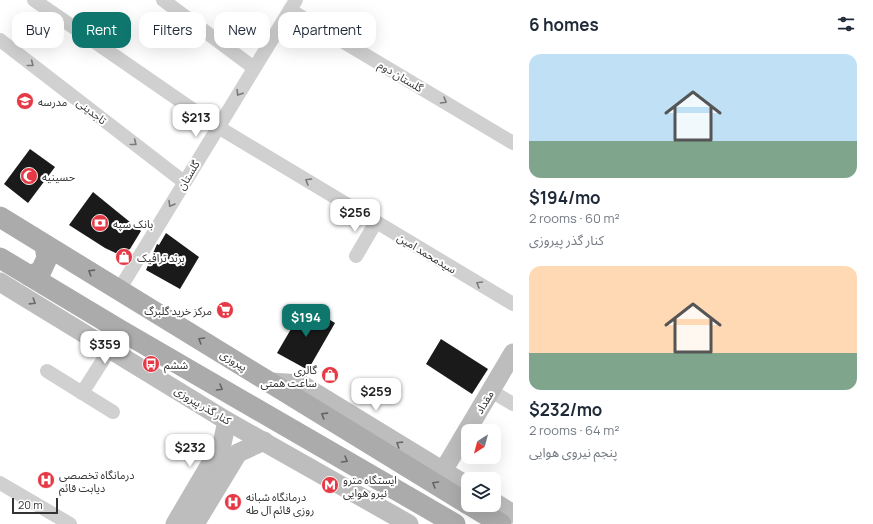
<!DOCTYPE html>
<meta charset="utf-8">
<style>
:root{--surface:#fff;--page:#f6f6f7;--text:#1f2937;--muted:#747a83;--accent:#0f766e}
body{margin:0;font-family:Manrope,"Noto Sans Arabic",sans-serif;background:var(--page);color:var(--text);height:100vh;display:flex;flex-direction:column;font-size:15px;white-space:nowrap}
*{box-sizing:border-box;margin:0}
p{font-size:13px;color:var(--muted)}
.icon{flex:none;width:22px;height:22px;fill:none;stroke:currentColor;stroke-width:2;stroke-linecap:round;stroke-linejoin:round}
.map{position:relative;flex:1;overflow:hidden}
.drawer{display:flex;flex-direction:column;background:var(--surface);width:360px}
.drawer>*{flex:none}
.banner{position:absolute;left:12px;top:12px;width:380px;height:36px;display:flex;gap:8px}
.needle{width:26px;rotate:216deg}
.fabs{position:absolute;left:461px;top:424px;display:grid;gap:8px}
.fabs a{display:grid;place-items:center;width:40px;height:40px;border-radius:8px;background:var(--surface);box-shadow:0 4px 16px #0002;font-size:20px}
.scale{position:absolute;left:12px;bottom:10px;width:46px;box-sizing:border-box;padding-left:4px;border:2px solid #333;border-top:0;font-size:11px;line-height:14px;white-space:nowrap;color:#333;-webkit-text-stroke:3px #fff;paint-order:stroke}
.price{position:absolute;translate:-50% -34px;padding:0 9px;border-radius:8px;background:#fff;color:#222;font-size:13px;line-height:26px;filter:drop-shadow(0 1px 2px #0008)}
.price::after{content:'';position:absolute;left:50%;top:24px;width:12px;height:9px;margin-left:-6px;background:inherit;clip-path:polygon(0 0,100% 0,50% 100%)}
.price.selected{background:var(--accent);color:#fff}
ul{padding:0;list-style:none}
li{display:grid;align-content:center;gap:8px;height:212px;padding:0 16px}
li span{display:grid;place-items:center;height:124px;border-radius:12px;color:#555}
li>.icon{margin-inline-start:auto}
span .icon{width:72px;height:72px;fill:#fffc;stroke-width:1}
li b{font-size:17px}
h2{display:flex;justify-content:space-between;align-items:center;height:48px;padding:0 16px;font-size:17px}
.chip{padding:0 14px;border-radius:12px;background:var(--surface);box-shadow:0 4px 16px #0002;font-size:14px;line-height:36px}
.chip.selected{background:var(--accent);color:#fff}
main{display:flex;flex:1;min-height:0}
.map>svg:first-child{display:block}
.building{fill:#1a1a1a}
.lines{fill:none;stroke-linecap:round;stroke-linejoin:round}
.street{stroke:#d0d0d0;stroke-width:14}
.secondary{stroke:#bdbdbd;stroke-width:19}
.primary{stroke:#ababab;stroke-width:21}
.oneway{stroke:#7a7a7a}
.oneway2{stroke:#636363}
.oneway3{stroke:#6a6a6a}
.labels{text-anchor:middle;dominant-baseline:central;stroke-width:4;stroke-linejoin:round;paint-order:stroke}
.street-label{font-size:11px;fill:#333;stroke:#fff}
.poi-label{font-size:11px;fill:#333;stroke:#fff;text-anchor:start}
</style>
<main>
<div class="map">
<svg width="513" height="524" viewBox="0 0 513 524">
<rect width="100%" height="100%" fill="#fff"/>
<!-- building -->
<g class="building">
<path d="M 30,149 L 55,167 L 28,203 L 4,184 Z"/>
<path d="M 93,192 L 141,231 L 130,249 L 120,255 L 105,248 L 69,225 Z"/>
<path d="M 166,233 L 199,257 L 180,289 L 146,270 L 157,244 L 159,245 Z"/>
<path d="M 305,305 L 335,323 L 308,370 L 277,353 Z"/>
<path d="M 441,339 L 488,369 L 472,394 L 426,364 Z"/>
</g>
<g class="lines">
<!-- street -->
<g class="street">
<path d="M 34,0 L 218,127 L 513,304"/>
<path d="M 163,0 L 254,68"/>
<path d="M 290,10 L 513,143"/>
<path d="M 0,40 L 184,182"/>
<path d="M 356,256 L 376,222"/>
<path d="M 119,290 L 296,0"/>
<path d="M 47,371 L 113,412"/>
<path d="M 491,391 L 513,404"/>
<path d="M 82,393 L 110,349"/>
<path d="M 0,483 L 70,524"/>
</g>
<!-- secondary -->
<g class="secondary">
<path d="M 0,282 L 227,421 L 409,524"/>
<path d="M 271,382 L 301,384 L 468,486"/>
<path d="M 443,471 L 513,353"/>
<path d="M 494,502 L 513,514"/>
<path d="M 175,524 L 222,444 L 227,421"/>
<path d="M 195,524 L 238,453 L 264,441"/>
</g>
<!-- primary -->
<g class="primary">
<path d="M 0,217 L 468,504"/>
<path d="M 0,258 L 120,330 L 455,524"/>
<path d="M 30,276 L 41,271 L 47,258 L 45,245"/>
<path d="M 470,505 L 501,524"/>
</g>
</g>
<!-- one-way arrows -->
<defs><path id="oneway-chevron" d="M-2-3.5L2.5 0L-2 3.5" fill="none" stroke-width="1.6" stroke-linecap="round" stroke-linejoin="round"/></defs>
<g class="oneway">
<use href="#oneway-chevron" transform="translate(31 64) rotate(38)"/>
<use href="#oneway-chevron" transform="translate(239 93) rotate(122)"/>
<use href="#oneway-chevron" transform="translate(444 101) rotate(31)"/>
<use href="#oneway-chevron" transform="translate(134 143) rotate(38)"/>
<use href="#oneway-chevron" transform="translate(308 181) rotate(-149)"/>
<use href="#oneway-chevron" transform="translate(171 204) rotate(121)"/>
<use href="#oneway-chevron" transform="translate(479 284) rotate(-150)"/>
</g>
<g class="oneway2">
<use href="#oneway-chevron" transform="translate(91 272) rotate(-148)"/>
<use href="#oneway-chevron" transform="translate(201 340) rotate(-149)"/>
<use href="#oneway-chevron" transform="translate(220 388) rotate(30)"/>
<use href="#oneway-chevron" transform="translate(324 415) rotate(-148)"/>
<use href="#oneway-chevron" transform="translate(345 460) rotate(30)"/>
<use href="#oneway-chevron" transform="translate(435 484) rotate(-149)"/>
</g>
<g class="oneway3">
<use href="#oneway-chevron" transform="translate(33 302) rotate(32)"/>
<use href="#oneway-chevron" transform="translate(399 444) rotate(-148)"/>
</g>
<!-- icons -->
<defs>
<g id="school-disc" transform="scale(0.9)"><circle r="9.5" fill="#e63946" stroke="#fff"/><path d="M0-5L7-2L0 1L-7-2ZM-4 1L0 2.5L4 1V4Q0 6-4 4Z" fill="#fff"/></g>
<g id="mosque-disc" transform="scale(0.9)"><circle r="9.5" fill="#e63946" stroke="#fff"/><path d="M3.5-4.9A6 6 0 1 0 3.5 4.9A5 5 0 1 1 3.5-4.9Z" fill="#fff"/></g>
<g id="bank-disc" transform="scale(0.9)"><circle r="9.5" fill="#e63946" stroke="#fff"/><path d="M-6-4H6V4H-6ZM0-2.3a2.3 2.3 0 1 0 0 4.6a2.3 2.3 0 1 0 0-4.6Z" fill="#fff"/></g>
<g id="shop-disc" transform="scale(0.9)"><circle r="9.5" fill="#e63946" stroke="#fff"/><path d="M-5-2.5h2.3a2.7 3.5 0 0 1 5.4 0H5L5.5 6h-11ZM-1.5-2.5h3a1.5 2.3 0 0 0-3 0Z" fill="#fff"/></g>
<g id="supermarket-disc" transform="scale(0.9)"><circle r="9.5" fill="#e63946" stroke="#fff"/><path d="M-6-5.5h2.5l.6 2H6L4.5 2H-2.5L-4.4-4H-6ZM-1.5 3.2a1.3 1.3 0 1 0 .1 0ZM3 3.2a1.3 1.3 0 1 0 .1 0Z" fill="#fff"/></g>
<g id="bus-disc" transform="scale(0.9)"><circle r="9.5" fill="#e63946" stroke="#fff"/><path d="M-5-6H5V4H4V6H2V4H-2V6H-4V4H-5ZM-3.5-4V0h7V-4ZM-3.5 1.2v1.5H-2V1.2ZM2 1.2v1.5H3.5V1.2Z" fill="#fff"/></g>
<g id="hospital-disc" transform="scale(0.9)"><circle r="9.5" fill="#e63946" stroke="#fff"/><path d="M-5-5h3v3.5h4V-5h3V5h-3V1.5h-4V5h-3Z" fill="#fff"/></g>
<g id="metro-disc" transform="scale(0.9)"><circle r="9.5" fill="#e63946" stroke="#fff"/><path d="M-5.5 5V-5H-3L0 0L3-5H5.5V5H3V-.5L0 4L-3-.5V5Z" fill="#fff"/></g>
</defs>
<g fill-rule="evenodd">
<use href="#school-disc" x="25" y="101"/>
<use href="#mosque-disc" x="29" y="176"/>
<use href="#bank-disc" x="100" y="223"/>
<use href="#shop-disc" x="124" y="257"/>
<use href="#supermarket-disc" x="225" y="310"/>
<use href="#bus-disc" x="151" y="364"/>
<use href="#shop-disc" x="330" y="375"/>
<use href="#hospital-disc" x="46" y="480"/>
<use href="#metro-disc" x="330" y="485"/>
<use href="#hospital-disc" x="233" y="502"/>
</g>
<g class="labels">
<!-- street labels -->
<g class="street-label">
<text transform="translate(401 76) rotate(31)">گلستان دوم</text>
<text transform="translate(92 111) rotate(38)">تاجدینی</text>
<text transform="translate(188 175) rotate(-59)">گلستان</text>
<text transform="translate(427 253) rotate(31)">سیدمحمد امین</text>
<text transform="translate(234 360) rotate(31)">پیروزی</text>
<text transform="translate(484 402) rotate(-59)">مقداد</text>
<text transform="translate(203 405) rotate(31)">کنار گذر پیروزی</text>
</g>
<!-- poi labels -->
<g class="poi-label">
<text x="38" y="101">مدرسه</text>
<text x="42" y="176">حسینیه</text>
<text x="113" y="223">بانک سپه</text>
<text x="137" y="257">برند ترافیک</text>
<text x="212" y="310" text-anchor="end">مرکز خرید گلبرگ</text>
<text x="164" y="364">ششم</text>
<text x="317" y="369" text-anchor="end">گالری<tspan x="317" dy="13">ساعت همتی</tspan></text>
<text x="59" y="474">درمانگاه تخصصی<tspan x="59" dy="13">دیابت قائم</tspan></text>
<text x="343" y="479">ایستگاه مترو<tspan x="343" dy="13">نیرو هوایی</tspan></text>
<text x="246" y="496">درمانگاه شبانه<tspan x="246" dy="13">روزی قائم آل طه</tspan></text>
</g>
</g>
</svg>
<div class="fabs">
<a><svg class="needle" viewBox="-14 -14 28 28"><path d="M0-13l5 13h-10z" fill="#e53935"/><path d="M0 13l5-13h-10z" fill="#747a83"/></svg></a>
<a><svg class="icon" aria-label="layers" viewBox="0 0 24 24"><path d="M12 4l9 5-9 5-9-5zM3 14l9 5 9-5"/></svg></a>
</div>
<div class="scale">20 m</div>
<b class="price" style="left:196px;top:138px">$213</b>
<b class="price" style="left:355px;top:233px">$256</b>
<b class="price selected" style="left:306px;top:338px">$194</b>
<b class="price" style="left:105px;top:365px">$359</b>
<b class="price" style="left:376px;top:412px">$259</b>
<b class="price" style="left:190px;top:468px">$232</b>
<div class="banner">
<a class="chip">Buy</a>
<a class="chip selected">Rent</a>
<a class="chip">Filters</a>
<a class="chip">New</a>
<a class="chip">Apartment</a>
</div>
</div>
<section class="drawer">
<h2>6 homes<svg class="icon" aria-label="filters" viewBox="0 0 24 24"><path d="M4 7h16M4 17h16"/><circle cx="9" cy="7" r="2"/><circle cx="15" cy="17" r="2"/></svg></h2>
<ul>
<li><span style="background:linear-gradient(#bfe0f5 70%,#7fa58c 0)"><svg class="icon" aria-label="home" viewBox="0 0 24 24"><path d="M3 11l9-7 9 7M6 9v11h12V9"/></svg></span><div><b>$194/mo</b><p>2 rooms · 60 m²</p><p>کنار گذر پیروزی</p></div></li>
<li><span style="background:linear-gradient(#ffd9b3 70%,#7fa58c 0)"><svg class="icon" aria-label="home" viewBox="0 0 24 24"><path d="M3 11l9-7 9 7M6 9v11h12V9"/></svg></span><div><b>$232/mo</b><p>2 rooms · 64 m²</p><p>پنجم نیروی هوایی</p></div></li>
</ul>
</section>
</main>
